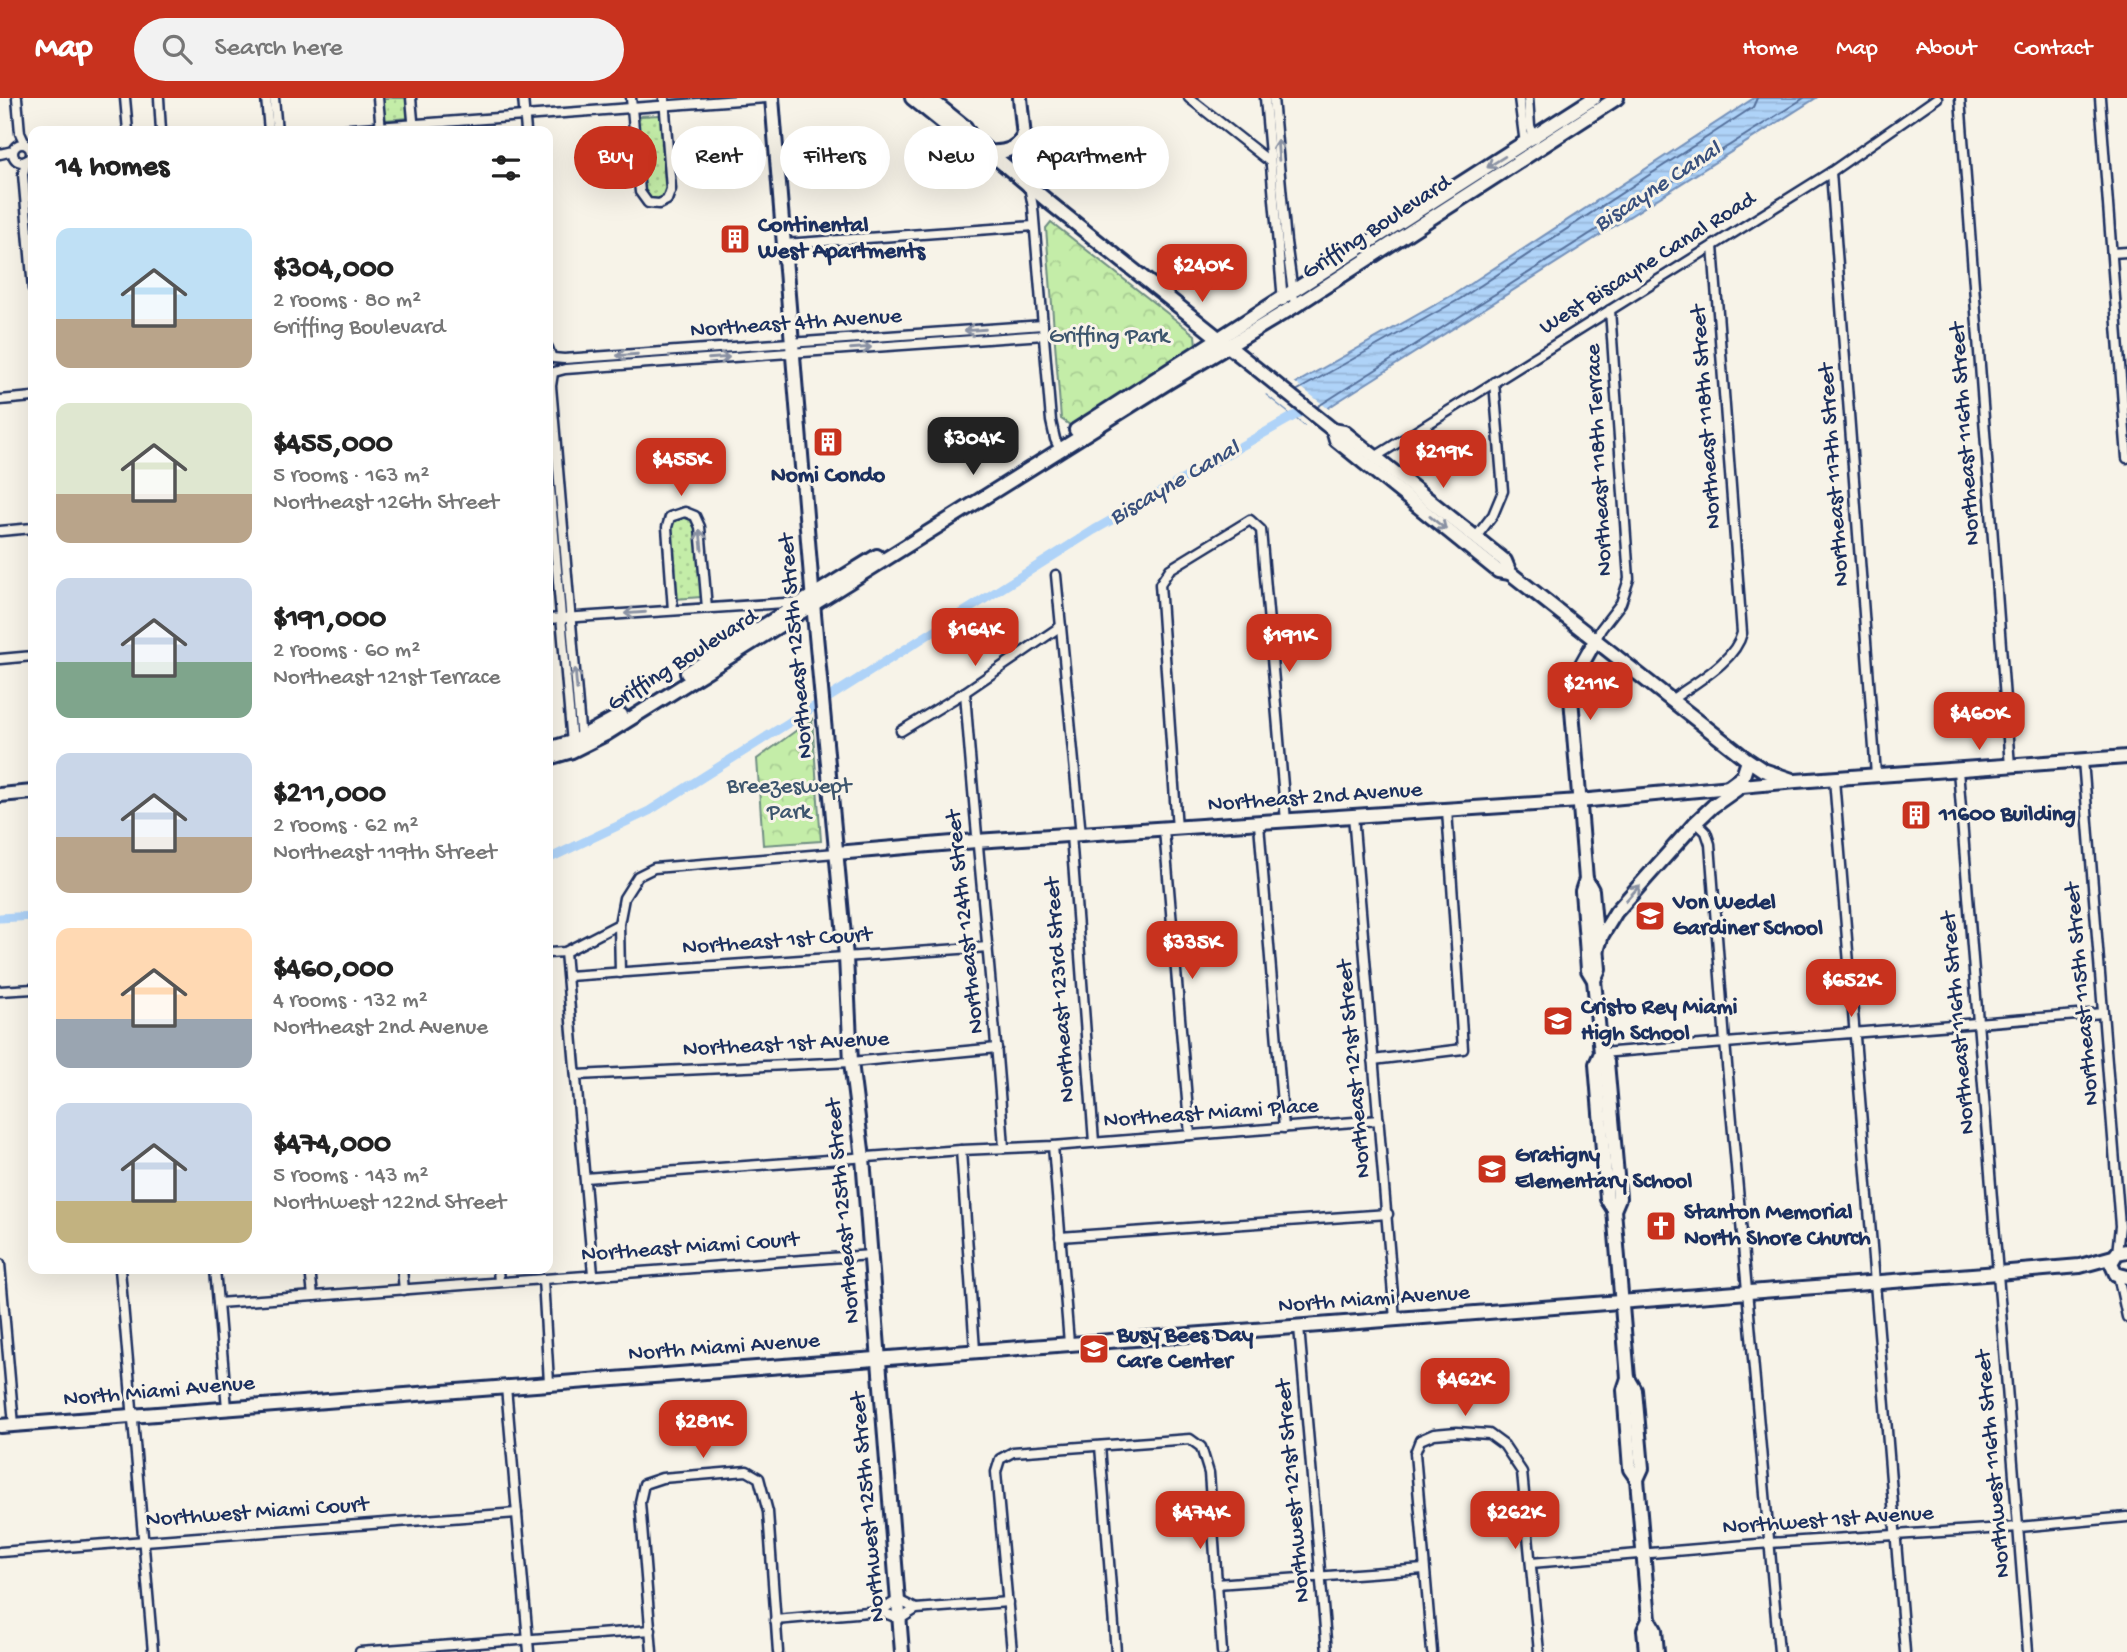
<!DOCTYPE html>
<meta charset="utf-8">
<style>
:root{--surface:#fff;--page:#f2f2f2;--text:#222;--muted:#767676;--accent:#c8321e}
body{margin:0;font-family:"Gochi Hand",sans-serif;background:var(--page);color:var(--text);height:100vh;display:flex;flex-direction:column;font-size:26px;white-space:nowrap}
*{box-sizing:border-box;margin:0}
p{font-size:23px;color:var(--muted)}
.icon{flex:none;width:38px;height:38px;fill:none;stroke:currentColor;stroke-width:2;stroke-linecap:round;stroke-linejoin:round}
.map{position:relative;flex:1;overflow:hidden}
.sheet{position:absolute;left:28px;top:28px;width:525px;height:1148px;display:flex;flex-direction:column;background:var(--surface);border-radius:14px;box-shadow:0 7px 28px #0002}
.sheet>*{flex:none}
.hud{position:absolute;left:574px;top:28px;width:665px;height:63px;display:flex;gap:14px}
.price{position:absolute;translate:-50% -60px;padding:0 16px;border-radius:14px;background:var(--accent);color:#fff;font-size:23px;line-height:46px;filter:drop-shadow(0 2px 4px #0008)}
.price::after{content:'';position:absolute;left:50%;top:42px;width:21px;height:16px;margin-left:-10px;background:inherit;clip-path:polygon(0 0,100% 0,50% 100%)}
.price.on{background:#222;color:#fff}
ul{padding:0;list-style:none}
li{display:flex;align-items:center;gap:21px;height:175px;padding:0 28px}
li span{display:grid;place-items:center;flex:none;width:196px;height:140px;border-radius:14px;color:#555}
li>.icon{margin-inline-start:auto}
span .icon{width:84px;height:84px;fill:#fffc;stroke-width:1}
li b{font-size:30px}
h2{display:flex;justify-content:space-between;align-items:center;height:84px;padding:0 28px;font-size:30px}
.pill{padding:0 24px;border-radius:32px;background:var(--surface);box-shadow:0 7px 28px #0002;font-size:24px;line-height:63px}
.pill.on{background:var(--accent);color:#fff}
header{display:flex;align-items:center;gap:42px;box-sizing:border-box;height:98px;padding:0 35px;background:var(--accent);color:#fff}
header strong{font-size:33px}
nav{display:flex;gap:38px;margin-inline-start:auto;font-size:24px}
.search{width:490px;height:63px;background:var(--page);display:flex;align-items:center;gap:18px;box-sizing:border-box;padding:0 24px;border-radius:38px;color:var(--muted);font-size:26px}
.map>svg:first-child{display:block}
.grass{fill:url(#grass-dots);stroke:#708e83;stroke-width:2}
.park{fill:url(#park-crowns);stroke:#708e83;stroke-width:2}
.water{fill:url(#water-rules);stroke:#7491ba;stroke-width:2}
.pier{fill:#f7f3e8}
.lines{fill:none;stroke-linecap:round;stroke-linejoin:round}
.shore{stroke:#56719c;stroke-width:2}
.canal{stroke:#afd3f8;stroke-width:9}
.street-casing{stroke:#1b2f5e;stroke-width:13}
.secondary-casing{stroke:#1b2f5e;stroke-width:18}
.primary-casing{stroke:#1b2f5e;stroke-width:18}
.street{stroke:#f7f3e8;stroke-width:8}
.secondary{stroke:#f7f3e8;stroke-width:12}
.primary{stroke:#f7f3e8;stroke-width:12}
.oneway{stroke:#8991a3}
.labels{text-anchor:middle;dominant-baseline:central;stroke-width:6;stroke-linejoin:round;paint-order:stroke}
.poi-label{font-size:23px;font-weight:bold;fill:#1b2f5e;stroke:#f7f3e8;text-anchor:start}
.street-label{font-size:23px;fill:#1b2f5e;stroke:#f7f3e8}
.park-label{font-size:23px;fill:#3d556d;stroke:#f7f3e8}
.water-label{font-size:24px;font-style:italic;fill:#39507d;stroke:#f7f3e8}
</style>
<header>
<strong>Map</strong>
<div class="search"><svg class="icon" aria-label="search" viewBox="0 0 24 24"><circle cx="10" cy="10" r="6"/><path d="M15 15l6 6"/></svg>Search here</div>
<nav><a>Home</a><a>Map</a><a>About</a><a>Contact</a></nav>
</header>
<div class="map">
<svg width="2127" height="1554" viewBox="0 0 2127 1554">
<defs>
<pattern id="grass-dots" width="8" height="8" patternUnits="userSpaceOnUse" patternTransform="scale(1.75)"><rect width="8" height="8" fill="#c4eda8"/><path d="M2 2h.1M6 6h.1" fill="none" stroke="#a8cc93" stroke-width="1.8" stroke-linecap="round"/></pattern>
<pattern id="park-crowns" width="20" height="18" patternUnits="userSpaceOnUse" patternTransform="scale(1.75)"><rect width="20" height="18" fill="#c4eda8"/><path d="M2 6a3 3 0 1 1 6 0M12 15a3 3 0 1 1 6 0" fill="none" stroke="#a8cc93"/></pattern>
<pattern id="water-rules" width="6" height="5" patternUnits="userSpaceOnUse" patternTransform="scale(1.75)"><rect width="6" height="5" fill="#afd3f8"/><path d="M0 2.5h6" fill="none" stroke="#96b5d7"/></pattern>
</defs>
<rect width="100%" height="100%" fill="#f7f3e8"/>
<filter id="ink" filterUnits="userSpaceOnUse"><feTurbulence type="fractalNoise" baseFrequency=".0143" numOctaves="2"/><feDisplacementMap in="SourceGraphic" scale="14" xChannelSelector="R" yChannelSelector="G"/><feConvolveMatrix kernelMatrix="1 2 1 2 8 2 1 2 1" color-interpolation-filters="sRGB"/></filter>
<g filter="url(#ink)">
<!-- grass -->
<g class="grass">
<path d="M 381,0 L 409,0 L 409,20 L 385,22 Z"/>
<path d="M 659,17 L 663,22 L 669,86 L 665,98 L 653,103 C 636,95 638,42 637,24 L 641,18 Z"/>
<path d="M 548,296 L 566,506 L 565,507 L 562,504 L 548,330 Z"/>
<path d="M 684,418 L 691,419 L 696,424 L 703,495 L 701,499 L 676,501 L 669,436 L 673,421 Z"/>
</g>
<!-- park -->
<g class="park">
<path d="M 1051,124 L 1195,237 L 1196,247 L 1073,329 L 1061,321 L 1046,130 Z"/>
<path d="M 812,621 L 821,743 L 763,747 L 757,661 Z"/>
</g>
<!-- water -->
<path class="water" d="M 1754,0 L 1816,0 L 1334,306 L 1304,327 L 1267,297 L 1296,285 L 1456,195 Z"/>
<!-- pier -->
<path class="pier" d="M 1293,283 L 1330,312 L 1307,329 L 1265,295 Z"/>
<g class="lines">
<!-- shore -->
<g class="shore">
<path d="M 1296,293 L 1460,201 L 1753,9 L 1757,0"/>
<path d="M 1317,309 L 1804,0"/>
</g>
<!-- canal -->
<g class="canal">
<path d="M 548,761 L 649,713 L 1094,432 L 1301,314"/>
<path d="M 0,820 L 33,818"/>
</g>
<!-- street casing -->
<g class="street-casing">
<g id="street">
<path d="M 17,0 L 20,35 L 25,46"/>
<path d="M 125,0 L 128,33"/>
<path d="M 159,0 L 161,33"/>
<path d="M 266,0 L 269,33"/>
<path d="M 274,0 L 277,33"/>
<path d="M 378,0 L 381,32"/>
<path d="M 411,0 L 414,33"/>
<path d="M 523,0 L 526,33"/>
<path d="M 631,0 L 640,94 L 648,105 L 659,106 L 667,102 L 671,91 L 664,0"/>
<path d="M 1189,0 L 1269,63"/>
<path d="M 1265,0 L 1283,203"/>
<path d="M 1273,0 L 1286,144 L 1295,208"/>
<path d="M 1519,0 L 1525,46"/>
<path d="M 1528,0 L 1530,28 L 1535,41"/>
<path d="M 1960,0 L 2010,668"/>
<path d="M 2100,0 L 2127,360"/>
<path d="M 323,33 L 766,0"/>
<circle cx="22" cy="55" r="9"/>
<path d="M 0,56 L 13,53"/>
<path d="M 26,63 L 23,76 L 33,191"/>
<path d="M 1831,74 L 1876,677"/>
<path d="M 1029,88 L 1033,109 L 1051,323 L 1055,341 L 1060,352"/>
<path d="M 784,146 L 1034,128"/>
<path d="M 2112,155 L 2127,154"/>
<path d="M 548,250 L 551,258"/>
<path d="M 553,260 L 564,261 L 1043,227"/>
<path d="M 554,274 L 565,271 L 1044,237"/>
<path d="M 553,275 L 551,288 L 581,643"/>
<path d="M 0,302 L 33,299"/>
<path d="M 1375,359 L 1831,74 L 1937,0"/>
<path d="M 548,367 L 572,646"/>
<path d="M 0,433 L 33,430"/>
<path d="M 1476,439 L 1493,417 L 1503,393 L 1494,284"/>
<path d="M 1056,477 L 1081,737"/>
<path d="M 673,512 L 667,429 L 670,419 L 685,414 L 695,418 L 700,429 L 707,510"/>
<path d="M 548,521 L 800,504"/>
<path d="M 1595,543 L 1601,531 L 1621,505 L 1629,481 L 1610,212"/>
<path d="M 0,561 L 33,558"/>
<path d="M 965,594 C 976,746 994,898 1004,1050"/>
<path d="M 1670,603 C 1694,585 1735,564 1742,535 L 1713,148"/>
<path d="M 901,633 L 965,594 L 1061,528"/>
<path d="M 2083,662 L 2120,1128 L 2117,1155"/>
<path d="M 1958,672 L 2028,1554"/>
<path d="M 1834,681 L 1905,1554"/>
<path d="M 1353,717 L 1395,1221"/>
<path d="M 1696,724 L 1706,734 L 1710,746 L 1725,944 L 1779,1554"/>
<path d="M 1259,726 L 1284,1030"/>
<path d="M 1177,731 L 1160,486 L 1170,471 L 1250,422 L 1261,432 L 1286,723"/>
<path d="M 1164,732 L 1190,1037"/>
<path d="M 1071,737 L 1094,1044"/>
<path d="M 619,826 L 620,875"/>
<path d="M 565,854 L 593,1176"/>
<path d="M 548,855 L 565,854 L 619,826 L 624,800 L 638,778 L 654,770 L 836,755"/>
<path d="M 568,878 L 988,849"/>
<path d="M 0,893 L 33,891"/>
<path d="M 1601,955 L 2103,915"/>
<path d="M 1373,962 L 1463,951 L 1447,712"/>
<path d="M 577,977 L 851,964 L 997,950"/>
<path d="M 1053,1048 L 1069,1245"/>
<path d="M 961,1052 L 975,1252"/>
<path d="M 585,1080 L 961,1052 L 1053,1048 L 1379,1022"/>
<path d="M 1060,1139 L 1388,1116"/>
<path d="M 0,1166 L 14,1327"/>
<path d="M 120,1171 L 153,1554"/>
<path d="M 215,1171 L 227,1310"/>
<path d="M 310,1171 L 313,1198"/>
<path d="M 402,1171 L 404,1192"/>
<path d="M 498,1171 L 499,1184"/>
<path d="M 2118,1177 L 2127,1219"/>
<path d="M 543,1181 L 549,1285"/>
<path d="M 218,1205 L 871,1157"/>
<path d="M 1299,1229 L 1327,1554"/>
<path d="M 506,1289 L 529,1554"/>
<path d="M 1100,1348 L 1116,1554"/>
<path d="M 0,1454 L 517,1415"/>
<path d="M 1531,1465 L 1770,1445 L 2019,1429 L 2127,1419"/>
<path d="M 1216,1486 L 1424,1471"/>
<path d="M 880,1513 L 898,1502 L 916,1511"/>
<path d="M 775,1522 L 880,1513 L 900,1521 L 916,1511 L 1008,1504"/>
<path d="M 360,1554 L 651,1532"/>
<path d="M 652,1554 L 640,1404 L 644,1386 L 662,1380 L 747,1373 L 759,1380 L 768,1414 L 778,1554"/>
<path d="M 1012,1554 L 996,1374 L 1000,1361 L 1013,1354 L 1190,1341 L 1201,1349 L 1209,1375 L 1222,1554"/>
<path d="M 1432,1554 L 1415,1355 L 1420,1342 L 1434,1336 L 1457,1334 L 1489,1336 L 1504,1347 L 1522,1374 L 1539,1554"/>
</g>
</g>
<!-- secondary casing -->
<g class="secondary-casing">
<g id="secondary">
<path d="M 912,0 L 958,37 L 971,39"/>
<path d="M 929,0 L 965,29 L 971,39 L 1050,105 L 1333,332 L 1344,334 L 1505,463 L 1510,475 L 1745,660 L 1763,672 L 1792,682"/>
<path d="M 1020,0 L 1029,88"/>
<path d="M 990,54 C 1004,55 1016,52 1023,39"/>
<path d="M 1076,332 L 1594,0"/>
<path d="M 1333,332 L 1336,342 L 1498,473 L 1510,475"/>
<path d="M 1595,543 L 1577,575 L 1571,600 L 1586,781 L 1582,793 L 1586,843 L 1588,872 L 1594,882 L 1601,955 L 1596,966 L 1607,1101 L 1614,1112"/>
<path d="M 687,575 L 877,458"/>
<path d="M 548,651 L 572,644 L 621,617"/>
<path d="M 548,660 L 572,653 L 606,636 L 1170,283 L 1295,208 L 1617,0"/>
<path d="M 1728,689 L 1743,678 L 1748,663"/>
<path d="M 0,697 L 33,694"/>
<path d="M 836,755 L 976,743 L 1579,703 L 1796,683 L 2127,659"/>
<path d="M 1586,781 L 1592,792 L 1599,871 L 1594,882"/>
<path d="M 1597,853 L 1602,837 L 1616,814 L 1696,724 L 1713,708 L 1737,691"/>
<path d="M 1601,955 L 1607,964 L 1619,1100 L 1614,1112 L 1628,1280 L 1624,1292 L 1630,1371 L 1637,1381 L 1649,1522 L 1644,1532 L 1646,1554"/>
<path d="M 2127,1153 L 2117,1155 L 2111,1165 L 2116,1176 L 2127,1179"/>
<path d="M 1628,1280 L 1635,1292 L 1642,1370 L 1637,1381"/>
<path d="M 0,1328 L 1998,1175 L 2080,1168 L 2113,1159"/>
<path d="M 1649,1522 L 1655,1532 L 1657,1554"/>
</g>
</g>
<!-- primary casing -->
<g class="primary-casing">
<path id="primary" d="M 772,0 L 814,516 L 846,859 L 851,964 L 863,1060 L 902,1554"/>
</g>
<!-- street -->
<use href="#street" class="street"/>
<!-- secondary -->
<use href="#secondary" class="secondary"/>
<!-- primary -->
<use href="#primary" class="primary"/>
</g>
<!-- one-way arrows -->
<defs><path id="oneway-shaft" d="M-6 0H5M1.5-3L5.5 0L1.5 3" fill="none" stroke-width="1.6" stroke-linecap="round" stroke-linejoin="round" transform="scale(1.75)"/></defs>
<g class="oneway">
<use href="#oneway-shaft" transform="translate(1278 52) rotate(-95)"/>
<use href="#oneway-shaft" transform="translate(1496 64) rotate(148)"/>
<use href="#oneway-shaft" transform="translate(975 232) rotate(176)"/>
<use href="#oneway-shaft" transform="translate(861 250) rotate(-4)"/>
<use href="#oneway-shaft" transform="translate(627 257) rotate(176)"/>
<use href="#oneway-shaft" transform="translate(719 260) rotate(-4)"/>
<use href="#oneway-shaft" transform="translate(1438 425) rotate(39)"/>
<use href="#oneway-shaft" transform="translate(701 442) rotate(-96)"/>
<use href="#oneway-shaft" transform="translate(635 515) rotate(176)"/>
<use href="#oneway-shaft" transform="translate(576 581) rotate(-95)"/>
<use href="#oneway-shaft" transform="translate(1633 795) rotate(-48)"/>
</g>
</g>
<!-- icons -->
<defs>
<g id="building-square" transform="scale(1.575)"><rect x="-9" y="-9" width="18" height="18" rx="4" fill="#c8321e" stroke="#f7f3e8"/><path d="M-4-6H4V6H1V3H-1V6H-4ZM-2.5-4.3h1.7v1.8h-1.7ZM.8-4.3h1.7v1.8H.8ZM-2.5-1h1.7V.8h-1.7ZM.8-1h1.7V.8H.8Z" fill="#fff"/></g>
<g id="school-square" transform="scale(1.575)"><rect x="-9" y="-9" width="18" height="18" rx="4" fill="#c8321e" stroke="#f7f3e8"/><path d="M0-5L7-2L0 1L-7-2ZM-4 1L0 2.5L4 1V4Q0 6-4 4Z" fill="#fff"/></g>
<g id="church-square" transform="scale(1.575)"><rect x="-9" y="-9" width="18" height="18" rx="4" fill="#c8321e" stroke="#f7f3e8"/><path d="M-1.2-6h2.4v3.5h3.3v2.4h-3.3V6h-2.4V-.1h-3.3v-2.4h3.3Z" fill="#fff"/></g>
</defs>
<g fill-rule="evenodd">
<use href="#building-square" x="735" y="141"/>
<use href="#building-square" x="828" y="344"/>
<use href="#building-square" x="1916" y="717"/>
<use href="#school-square" x="1650" y="818"/>
<use href="#school-square" x="1558" y="923"/>
<use href="#school-square" x="1492" y="1071"/>
<use href="#church-square" x="1661" y="1128"/>
<use href="#school-square" x="1094" y="1251"/>
</g>
<g class="labels">
<!-- poi labels -->
<g class="poi-label">
<text x="758" y="128">Continental<tspan x="758" dy="26">West Apartments</tspan></text>
<text x="828" y="378" text-anchor="middle">Nomi Condo</text>
<text x="1939" y="717">11600 Building</text>
<text x="1673" y="805">Von Wedel<tspan x="1673" dy="26">Gardiner School</tspan></text>
<text x="1581" y="910">Cristo Rey Miami<tspan x="1581" dy="26">High School</tspan></text>
<text x="1515" y="1058">Gratigny<tspan x="1515" dy="26">Elementary School</tspan></text>
<text x="1684" y="1115">Stanton Memorial<tspan x="1684" dy="26">North Shore Church</tspan></text>
<text x="1117" y="1238">Busy Bees Day<tspan x="1117" dy="26">Care Center</tspan></text>
</g>
<!-- street labels -->
<g class="street-label">
<text transform="translate(1377 130) rotate(-33)">Griffing Boulevard</text>
<text transform="translate(1648 166) rotate(-32)">West Biscayne Canal Road</text>
<text transform="translate(796 226) rotate(-4)">Northeast 4th Avenue</text>
<text transform="translate(1707 319) rotate(-94)">Northeast 118th Street</text>
<text transform="translate(1966 336) rotate(-94)">Northeast 116th Street</text>
<text transform="translate(1600 362) rotate(-93)">Northeast 118th Terrace</text>
<text transform="translate(1835 377) rotate(-94)">Northeast 117th Street</text>
<text transform="translate(797 548) rotate(-95)">Northeast 125th Street</text>
<text transform="translate(683 563) rotate(-32)">Griffing Boulevard</text>
<text transform="translate(1315 700) rotate(-4)">Northeast 2nd Avenue</text>
<text transform="translate(966 824) rotate(-96)">Northeast 124th Street</text>
<text transform="translate(777 844) rotate(-4)">Northeast 1st Court</text>
<text transform="translate(1061 892) rotate(-94)">Northeast 123rd Street</text>
<text transform="translate(2083 896) rotate(-95)">Northeast 115th Street</text>
<text transform="translate(1959 925) rotate(-95)">Northeast 116th Street</text>
<text transform="translate(786 947) rotate(-3)">Northeast 1st Avenue</text>
<text transform="translate(1355 971) rotate(-95)">Northeast 121st Street</text>
<text transform="translate(1211 1016) rotate(-4)">Northeast Miami Place</text>
<text transform="translate(844 1113) rotate(-95)">Northeast 125th Street</text>
<text transform="translate(690 1150) rotate(-4)">Northeast Miami Court</text>
<text transform="translate(1374 1202) rotate(-4)">North Miami Avenue</text>
<text transform="translate(724 1250) rotate(-4)">North Miami Avenue</text>
<text transform="translate(159 1294) rotate(-5)">North Miami Avenue</text>
<text transform="translate(1994 1366) rotate(-95)">Northwest 116th Street</text>
<text transform="translate(1294 1393) rotate(-95)">Northwest 121st Street</text>
<text transform="translate(869 1409) rotate(-95)">Northwest 125th Street</text>
<text transform="translate(257 1415) rotate(-4)">Northwest Miami Court</text>
<text transform="translate(1828 1423) rotate(-4)">Northwest 1st Avenue</text>
</g>
<!-- park labels -->
<g class="park-label">
<text x="1109" y="239">Griffing Park</text>
<text x="789" y="689">Breezeswept<tspan x="789" dy="26">Park</tspan></text>
</g>
<!-- water labels -->
<g class="water-label">
<text transform="translate(1658 90) rotate(-33)">Biscayne Canal</text>
<text transform="translate(1175 386) rotate(-30)">Biscayne Canal</text>
</g>
</g>
</svg>
<b class="price" style="left:1202px;top:206px">$240K</b>
<b class="price on" style="left:973px;top:379px">$304K</b>
<b class="price" style="left:1443px;top:392px">$219K</b>
<b class="price" style="left:681px;top:400px">$455K</b>
<b class="price" style="left:975px;top:570px">$164K</b>
<b class="price" style="left:1289px;top:576px">$191K</b>
<b class="price" style="left:1590px;top:624px">$211K</b>
<b class="price" style="left:1979px;top:654px">$460K</b>
<b class="price" style="left:1192px;top:883px">$335K</b>
<b class="price" style="left:1851px;top:921px">$652K</b>
<b class="price" style="left:1465px;top:1320px">$462K</b>
<b class="price" style="left:703px;top:1362px">$281K</b>
<b class="price" style="left:1200px;top:1453px">$474K</b>
<b class="price" style="left:1515px;top:1453px">$262K</b>
<div class="hud">
<a class="pill on">Buy</a>
<a class="pill">Rent</a>
<a class="pill">Filters</a>
<a class="pill">New</a>
<a class="pill">Apartment</a>
</div>
<section class="sheet">
<h2>14 homes<svg class="icon" aria-label="filters" viewBox="0 0 24 24"><path d="M4 7h16M4 17h16"/><circle cx="9" cy="7" r="2"/><circle cx="15" cy="17" r="2"/></svg></h2>
<ul>
<li><span style="background:linear-gradient(#bfe0f5 65%,#b9a48a 0)"><svg class="icon" aria-label="home" viewBox="0 0 24 24"><path d="M3 11l9-7 9 7M6 9v11h12V9"/></svg></span><div><b>$304,000</b><p>2 rooms · 80 m²</p><p>Griffing Boulevard</p></div></li>
<li><span style="background:linear-gradient(#dfe7d0 65%,#b9a48a 0)"><svg class="icon" aria-label="home" viewBox="0 0 24 24"><path d="M3 11l9-7 9 7M6 9v11h12V9"/></svg></span><div><b>$455,000</b><p>5 rooms · 163 m²</p><p>Northeast 126th Street</p></div></li>
<li><span style="background:linear-gradient(#c9d6e8 60%,#7fa58c 0)"><svg class="icon" aria-label="home" viewBox="0 0 24 24"><path d="M3 11l9-7 9 7M6 9v11h12V9"/></svg></span><div><b>$191,000</b><p>2 rooms · 60 m²</p><p>Northeast 121st Terrace</p></div></li>
<li><span style="background:linear-gradient(#c9d6e8 60%,#b9a48a 0)"><svg class="icon" aria-label="home" viewBox="0 0 24 24"><path d="M3 11l9-7 9 7M6 9v11h12V9"/></svg></span><div><b>$211,000</b><p>2 rooms · 62 m²</p><p>Northeast 119th Street</p></div></li>
<li><span style="background:linear-gradient(#ffd9b3 65%,#9aa5b1 0)"><svg class="icon" aria-label="home" viewBox="0 0 24 24"><path d="M3 11l9-7 9 7M6 9v11h12V9"/></svg></span><div><b>$460,000</b><p>4 rooms · 132 m²</p><p>Northeast 2nd Avenue</p></div></li>
<li><span style="background:linear-gradient(#c9d6e8 70%,#c2b280 0)"><svg class="icon" aria-label="home" viewBox="0 0 24 24"><path d="M3 11l9-7 9 7M6 9v11h12V9"/></svg></span><div><b>$474,000</b><p>5 rooms · 143 m²</p><p>Northwest 122nd Street</p></div></li>
</ul>
</section>
</div>
